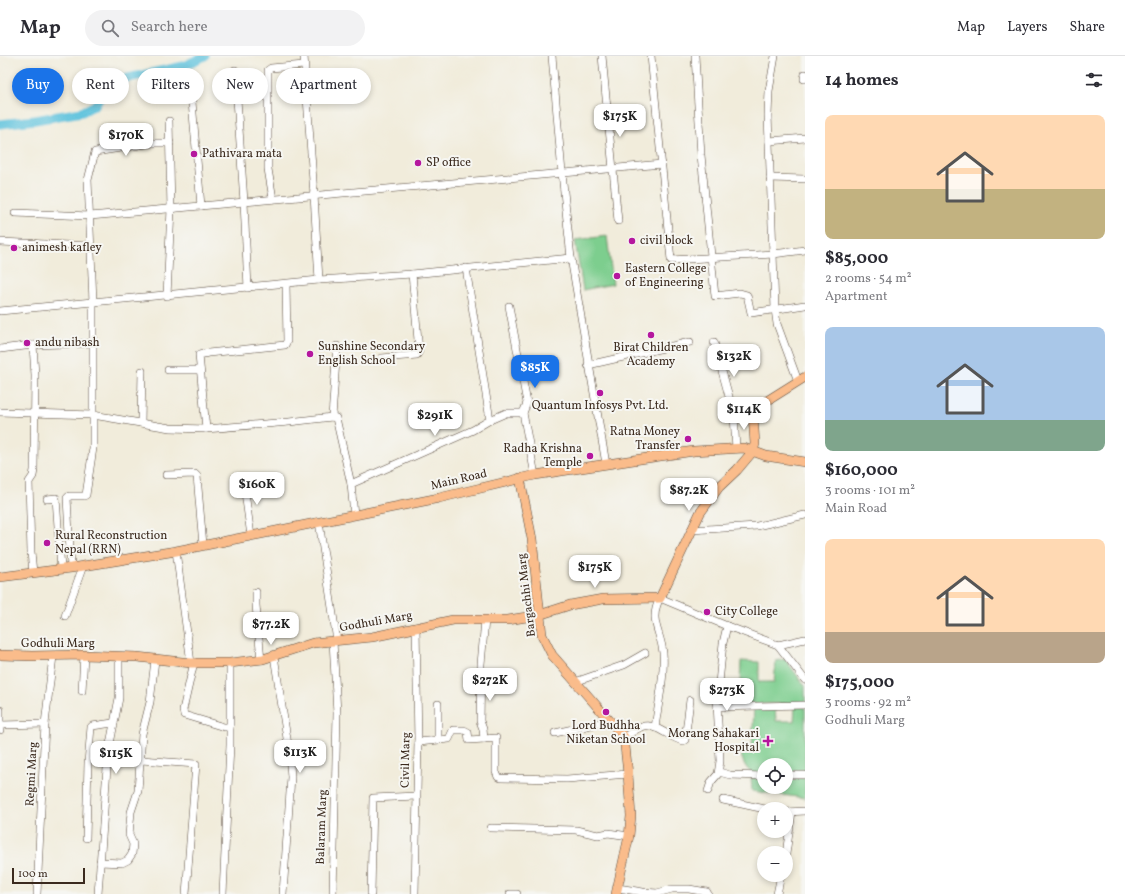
<!DOCTYPE html>
<meta charset="utf-8">
<style>
:root{--surface:#fff;--page:#f2f2f3;--text:#2b2b33;--muted:#7c7c81;--line:#e1e1e2;--accent:#1a73e8}
body{margin:0;font-family:Vollkorn,serif;background:var(--page);color:var(--text);height:100vh;display:flex;flex-direction:column;font-size:15px;white-space:nowrap}
*{box-sizing:border-box;margin:0}
p{font-size:13px;color:var(--muted)}
.icon{flex:none;width:22px;height:22px;fill:none;stroke:currentColor;stroke-width:2;stroke-linecap:round;stroke-linejoin:round}
.map{position:relative;flex:1;overflow:hidden}
.panel{display:flex;flex-direction:column;background:var(--surface);width:320px}
.panel>*{flex:none}
.top-card{position:absolute;left:12px;top:12px;width:380px;height:36px;display:flex;gap:8px}
.controls{position:absolute;left:757px;top:702px;display:grid;gap:8px}
.controls a{display:grid;place-items:center;width:36px;height:36px;border-radius:50%;background:var(--surface);box-shadow:0 2px 6px #0003;font-size:20px}
.scale{position:absolute;left:12px;bottom:10px;width:73px;box-sizing:border-box;padding-left:4px;border:2px solid #3b2a1e;border-top:0;font-size:11px;line-height:14px;white-space:nowrap;color:#3b2a1e;-webkit-text-stroke:3px #f6f6f2;paint-order:stroke}
.price{position:absolute;translate:-50% -34px;padding:0 9px;border-radius:8px;background:#fff;color:#222;font-size:13px;line-height:26px;filter:drop-shadow(0 1px 2px #0008)}
.price::after{content:'';position:absolute;left:50%;top:24px;width:12px;height:9px;margin-left:-6px;background:inherit;clip-path:polygon(0 0,100% 0,50% 100%)}
.price.selected{background:var(--accent);color:#fff}
ul{padding:0;list-style:none}
li{display:grid;align-content:center;gap:8px;height:212px;padding:0 20px}
li span{display:grid;place-items:center;height:124px;border-radius:8px;color:#555}
li>.icon{margin-inline-start:auto}
span .icon{width:72px;height:72px;fill:#fffc;stroke-width:1}
li b{font-size:17px}
h2{display:flex;justify-content:space-between;align-items:center;height:48px;padding:0 20px;font-size:17px}
.tag{padding:0 14px;border-radius:18px;background:var(--surface);box-shadow:0 2px 6px #0003;font-size:14px;line-height:36px}
.tag.selected{background:var(--accent);color:#fff}
header{display:flex;align-items:center;gap:24px;box-sizing:border-box;height:56px;padding:0 20px;background:var(--surface);border-bottom:1px solid var(--line)}
header strong{font-size:19px}
nav{display:flex;gap:22px;margin-inline-start:auto;font-size:14px}
.search{width:280px;height:36px;background:var(--page);display:flex;align-items:center;gap:10px;box-sizing:border-box;padding:0 14px;border-radius:22px;color:var(--muted);font-size:15px}
main{display:flex;flex:1;min-height:0}
.map>svg:first-child{display:block}
.green{fill:#7dce8e;stroke:#5c7c56}
.lines{fill:none;stroke-linecap:round;stroke-linejoin:round}
.river{stroke:#5fc3dd;stroke-width:9}
.minor-casing{stroke:#56473a;stroke-width:8}
.major-casing{stroke:#56473a;stroke-width:10}
.minor{stroke:#fff;stroke-width:7}
.major{stroke:#fabc8b;stroke-width:9}
.poi-dot{fill:#b5179e;stroke:#f6f6f2;stroke-width:1.5}
.labels{text-anchor:middle;dominant-baseline:central;stroke-width:4;stroke-linejoin:round;paint-order:stroke}
.poi-label{font-size:12px;fill:#3b2a1e;stroke:#f6f6f2;text-anchor:start}
.street-label{font-size:12px;fill:#3b2a1e;stroke:#f6f6f2}
</style>
<header>
<strong>Map</strong>
<div class="search"><svg class="icon" aria-label="search" viewBox="0 0 24 24"><circle cx="10" cy="10" r="6"/><path d="M15 15l6 6"/></svg>Search here</div>
<nav><a>Map</a><a>Layers</a><a>Share</a></nav>
</header>
<main>
<div class="map">
<svg width="805" height="838" viewBox="0 0 805 838">
<rect width="100%" height="100%" fill="#f6f6f2"/>
<filter id="ink" filterUnits="userSpaceOnUse"><feTurbulence type="fractalNoise" baseFrequency=".025" numOctaves="2"/><feDisplacementMap in="SourceGraphic" scale="8" xChannelSelector="R" yChannelSelector="G"/><feConvolveMatrix kernelMatrix="1 2 1 2 8 2 1 2 1" color-interpolation-filters="sRGB"/></filter>
<filter id="wash" filterUnits="userSpaceOnUse"><feTurbulence type="fractalNoise" baseFrequency=".012" numOctaves="4" result="noise"/><feDisplacementMap in="SourceGraphic" scale="16" xChannelSelector="R" yChannelSelector="G"/><feGaussianBlur stdDeviation="0.9" result="paint"/><feColorMatrix in="noise" values="0 0 0 0 0 0 0 0 0 0 0 0 0 0 0 0 0 1.4 0 .05"/><feComposite in="paint" operator="in"/></filter>
<g filter="url(#wash)">
<rect width="100%" height="100%" fill="#f1ecdb"/>
<!-- green -->
<g class="green">
<path d="M 607,180 L 613,228 L 583,234 L 575,184 Z"/>
<path d="M 785,603 L 805,630 L 805,647 L 739,648 L 741,605 L 759,606 L 759,626 L 774,626 L 776,605 Z"/>
<path d="M 754,650 L 775,651 L 776,665 L 794,665 L 795,651 L 805,651 L 805,717 L 786,718 L 786,709 L 764,709 L 764,718 C 761,718 756,719 754,718 C 745,714 742,703 740,695 L 752,694 Z"/>
<path d="M 764,721 L 764,731 L 786,731 L 786,721 L 805,722 L 805,742 L 752,735 L 751,722 Z"/>
</g>
<g class="lines">
<!-- river -->
<path class="river" d="M 0,68 L 35,64 L 82,56 L 95,49 L 110,28 L 119,24 L 183,10 L 205,0"/>
</g>
</g>
<g filter="url(#ink)">
<g class="lines">
<!-- minor casing -->
<g class="minor-casing">
<g id="minor">
<path d="M 304,0 L 314,139 L 319,224"/>
<path d="M 552,0 L 562,117 L 571,202 L 606,408"/>
<path d="M 602,0 L 618,165"/>
<path d="M 651,0 L 671,204 L 773,198 L 805,194"/>
<path d="M 695,0 L 701,99 L 715,240 L 740,237 L 747,239 L 751,257 L 805,249"/>
<path d="M 775,0 L 769,35 L 768,59 L 775,253 L 777,268 L 798,325"/>
<path d="M 235,14 L 244,146 L 248,232"/>
<path d="M 804,23 L 805,18"/>
<path d="M 192,46 L 201,150"/>
<path d="M 769,85 L 805,82"/>
<path d="M 770,122 L 805,123"/>
<path d="M 273,143 L 268,113 L 268,14 L 271,12 L 304,9"/>
<path d="M 15,157 L 90,160 L 662,108"/>
<path d="M 0,186 L 91,190"/>
<path d="M 466,212 L 490,364"/>
<path d="M 167,240 L 171,153 L 169,65"/>
<path d="M 509,250 L 527,347 L 523,357 L 535,419"/>
<path d="M 0,255 L 319,224 L 412,218 L 571,202"/>
<path d="M 714,286 L 734,359 L 753,359"/>
<path d="M 0,293 L 33,289 L 92,287"/>
<path d="M 382,302 L 417,299 L 419,295 L 412,218"/>
<path d="M 588,309 L 690,286"/>
<path d="M 168,314 L 200,314"/>
<path d="M 0,356 L 93,359 L 170,372 L 206,373 L 289,366 L 332,361 L 336,362 L 351,428 L 354,459"/>
<path d="M 734,359 L 736,393"/>
<path d="M 332,361 L 337,290"/>
<path d="M 141,367 L 142,315"/>
<path d="M 206,373 L 199,299 L 208,297 L 285,289 L 287,285 L 286,228"/>
<path d="M 166,419 L 195,418 L 197,420 L 203,489"/>
<path d="M 243,422 L 251,480"/>
<path d="M 351,428 L 473,374 L 490,364 L 506,357 L 523,357"/>
<path d="M 47,443 L 56,442 L 61,513"/>
<path d="M 319,466 L 337,585"/>
<path d="M 691,474 L 757,470 L 805,459"/>
<path d="M 176,495 L 191,607"/>
<path d="M 71,512 L 67,442 L 69,440 L 84,440 L 86,439 L 93,392 L 93,246 L 88,124 L 95,96 L 153,87 L 170,87"/>
<path d="M 33,517 L 31,496 L 29,426 L 33,420 L 34,414 L 35,319 L 33,289"/>
<path d="M 256,536 L 256,549 L 261,604"/>
<path d="M 65,560 L 83,510"/>
<path d="M 485,564 L 481,608 L 480,665 L 483,673 L 484,683 L 496,682 L 496,716 L 498,721 L 501,722 L 567,723 L 628,718"/>
<path d="M 778,589 L 805,624"/>
<path d="M 274,600 L 289,695 L 291,721 L 283,838"/>
<path d="M 194,606 L 183,654 L 184,659 L 224,671 L 230,671"/>
<path d="M 575,626 L 624,609 L 645,597"/>
<path d="M 82,635 L 84,599"/>
<path d="M 717,651 L 805,649"/>
<path d="M 0,669 L 0,654"/>
<path d="M 655,672 C 658,647 665,621 663,597 C 661,575 648,565 660,542 L 727,570 L 778,589 L 805,583"/>
<path d="M 0,674 L 0,669 L 45,668"/>
<path d="M 555,677 L 609,665"/>
<path d="M 624,681 C 630,678 637,672 644,670 C 656,667 671,683 683,685 L 685,684 L 690,644"/>
<path d="M 438,683 L 438,648"/>
<path d="M 418,686 L 449,683 L 453,674 L 464,674 L 468,676 L 469,684 L 484,683"/>
<path d="M 141,704 L 196,708 L 186,838"/>
<path d="M 719,716 L 730,719 L 764,720"/>
<path d="M 786,719 L 805,719"/>
<path d="M 708,735 L 711,726 L 718,718 L 720,705 L 717,647 L 723,587 L 727,570"/>
<path d="M 723,744 L 765,753"/>
<path d="M 786,756 L 805,755"/>
<path d="M 491,772 L 576,774 L 598,779 L 608,777 L 629,780"/>
<path d="M 86,782 L 88,707 L 91,671 L 92,670 L 113,667"/>
<path d="M 786,798 L 792,756"/>
<path d="M 100,806 L 122,807 L 128,804 L 132,798 L 133,788 L 129,779 L 131,756 L 138,735 L 142,678 L 150,646 L 155,604"/>
<path d="M 618,832 L 643,836 L 657,837 L 672,833 L 689,833 L 707,836 L 708,838"/>
<path d="M 37,838 L 45,668 L 53,600"/>
<path d="M 98,838 L 108,698 L 119,642 L 119,601"/>
<path d="M 223,838 L 230,689 L 230,607"/>
<path d="M 333,838 L 337,657 L 333,585"/>
<path d="M 371,838 L 373,742 L 416,740"/>
<path d="M 415,838 L 418,686 L 416,571"/>
<path d="M 510,838 L 517,838"/>
<path d="M 777,838 L 781,819"/>
</g>
</g>
<!-- major casing -->
<g class="major-casing">
<g id="major">
<path d="M 520,422 L 532,483 L 542,579 L 552,599 L 624,681 L 628,718 L 631,760 L 629,780 L 616,838"/>
<path d="M 0,521 L 71,512 L 176,495 L 439,442 L 535,419 L 647,402 L 694,395 L 744,392 L 766,400 L 805,406"/>
<path d="M 0,599 L 32,600 L 84,599 L 137,601 L 191,607 L 230,607 L 263,603 L 313,587 L 372,581 L 453,564 L 508,564 L 539,559 L 570,549 L 603,543 L 660,542 L 700,457 L 719,431 L 737,414 L 753,395 L 755,388 L 753,359 L 762,348 L 805,321"/>
</g>
</g>
<!-- minor -->
<use href="#minor" class="minor"/>
<!-- major -->
<use href="#major" class="major"/>
</g>
</g>
<!-- markers -->
<g class="poi-dot">
<circle cx="194" cy="98" r="4"/>
<circle cx="418" cy="107" r="4"/>
<circle cx="632" cy="185" r="4"/>
<circle cx="14" cy="192" r="4"/>
<circle cx="617" cy="220" r="4"/>
<circle cx="651" cy="279" r="4"/>
<circle cx="27" cy="287" r="4"/>
<circle cx="310" cy="298" r="4"/>
<circle cx="600" cy="337" r="4"/>
<circle cx="688" cy="383" r="4"/>
<circle cx="590" cy="400" r="4"/>
<circle cx="47" cy="487" r="4"/>
<circle cx="707" cy="556" r="4"/>
<circle cx="606" cy="656" r="4"/>
<path d="M766 679h4v4h4v4h-4v4h-4v-4h-4v-4h4z"/>
</g>
<g class="labels">
<!-- poi labels -->
<g class="poi-label">
<text x="202" y="98">Pathivara mata</text>
<text x="426" y="107">SP office</text>
<text x="640" y="185">civil block</text>
<text x="22" y="192">animesh kafley</text>
<text x="625" y="213">Eastern College<tspan x="625" dy="14">of Engineering</tspan></text>
<text x="35" y="287">andu nibash</text>
<text x="318" y="291">Sunshine Secondary<tspan x="318" dy="14">English School</tspan></text>
<text x="651" y="292" text-anchor="middle">Birat Children<tspan x="651" dy="14">Academy</tspan></text>
<text x="600" y="350" text-anchor="middle">Quantum Infosys Pvt. Ltd.</text>
<text x="680" y="376" text-anchor="end">Ratna Money<tspan x="680" dy="14">Transfer</tspan></text>
<text x="582" y="393" text-anchor="end">Radha Krishna<tspan x="582" dy="14">Temple</tspan></text>
<text x="55" y="480">Rural Reconstruction<tspan x="55" dy="14">Nepal (RRN)</tspan></text>
<text x="715" y="556">City College</text>
<text x="606" y="670" text-anchor="middle">Lord Budhha<tspan x="606" dy="14">Niketan School</tspan></text>
<text x="759" y="678" text-anchor="end">Morang Sahakari<tspan x="759" dy="14">Hospital</tspan></text>
</g>
<!-- street labels -->
<g class="street-label">
<text transform="translate(459 424) rotate(-13)">Main Road</text>
<text transform="translate(527 539) rotate(-97)">Bargachhi Marg</text>
<text transform="translate(376 566) rotate(-10)">Godhuli Marg</text>
<text x="58" y="588">Godhuli Marg</text>
<text transform="translate(406 704) rotate(-89)">Civil Marg</text>
<text transform="translate(32 718) rotate(-87)">Regmi Marg</text>
<text transform="translate(322 771) rotate(-88)">Balaram Marg</text>
</g>
</g>
</svg>
<div class="controls">
<a><svg class="icon" aria-label="locate" viewBox="0 0 24 24"><circle cx="12" cy="12" r="6"/><path d="M12 2v4M12 18v4M2 12h4M18 12h4"/></svg></a>
<a>+</a>
<a>−</a>
</div>
<div class="scale">100 m</div>
<b class="price" style="left:620px;top:82px">$175K</b>
<b class="price" style="left:126px;top:101px">$170K</b>
<b class="price" style="left:734px;top:322px">$132K</b>
<b class="price selected" style="left:535px;top:333px">$85K</b>
<b class="price" style="left:744px;top:375px">$114K</b>
<b class="price" style="left:435px;top:381px">$291K</b>
<b class="price" style="left:257px;top:450px">$160K</b>
<b class="price" style="left:689px;top:456px">$87.2K</b>
<b class="price" style="left:595px;top:533px">$175K</b>
<b class="price" style="left:271px;top:590px">$77.2K</b>
<b class="price" style="left:490px;top:646px">$272K</b>
<b class="price" style="left:727px;top:656px">$273K</b>
<b class="price" style="left:300px;top:718px">$113K</b>
<b class="price" style="left:116px;top:719px">$115K</b>
<div class="top-card">
<a class="tag selected">Buy</a>
<a class="tag">Rent</a>
<a class="tag">Filters</a>
<a class="tag">New</a>
<a class="tag">Apartment</a>
</div>
</div>
<section class="panel">
<h2>14 homes<svg class="icon" aria-label="filters" viewBox="0 0 24 24"><path d="M4 7h16M4 17h16"/><circle cx="9" cy="7" r="2"/><circle cx="15" cy="17" r="2"/></svg></h2>
<ul>
<li><span style="background:linear-gradient(#ffd9b3 60%,#c2b280 0)"><svg class="icon" aria-label="home" viewBox="0 0 24 24"><path d="M3 11l9-7 9 7M6 9v11h12V9"/></svg></span><div><b>$85,000</b><p>2 rooms · 54 m²</p><p>Apartment</p></div></li>
<li><span style="background:linear-gradient(#a9c7e8 75%,#7fa58c 0)"><svg class="icon" aria-label="home" viewBox="0 0 24 24"><path d="M3 11l9-7 9 7M6 9v11h12V9"/></svg></span><div><b>$160,000</b><p>3 rooms · 101 m²</p><p>Main Road</p></div></li>
<li><span style="background:linear-gradient(#ffd9b3 75%,#b9a48a 0)"><svg class="icon" aria-label="home" viewBox="0 0 24 24"><path d="M3 11l9-7 9 7M6 9v11h12V9"/></svg></span><div><b>$175,000</b><p>3 rooms · 92 m²</p><p>Godhuli Marg</p></div></li>
</ul>
</section>
</main>
